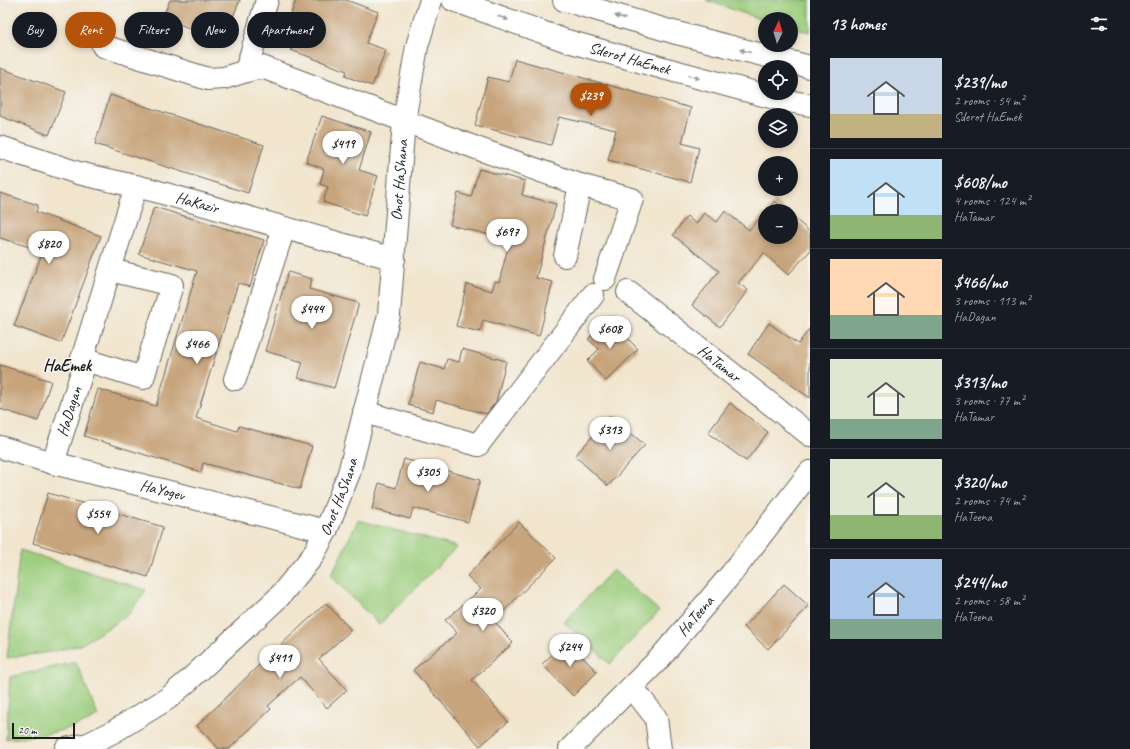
<!DOCTYPE html>
<meta charset="utf-8">
<style>
:root{--surface:#171b24;--page:#20242c;--text:#f1f3f6;--muted:#9ea1a6;--line:#363941;--accent:#b45309}
body{margin:0;font-family:Caveat,sans-serif;background:var(--page);color:var(--text);height:100vh;display:flex;flex-direction:column;font-size:15px;white-space:nowrap}
*{box-sizing:border-box;margin:0}
p{font-size:13px;color:var(--muted)}
.icon{flex:none;width:22px;height:22px;fill:none;stroke:currentColor;stroke-width:2;stroke-linecap:round;stroke-linejoin:round}
.map{position:relative;flex:1;overflow:hidden}
.details{display:flex;flex-direction:column;background:var(--surface);width:320px}
.details>*{flex:none}
.top-card{position:absolute;left:12px;top:12px;width:380px;height:36px;display:flex;gap:8px}
.needle{width:26px;rotate:5deg}
.buttons{position:absolute;left:758px;top:12px;display:grid;gap:8px}
.buttons a{display:grid;place-items:center;width:40px;height:40px;border-radius:50%;background:var(--surface);box-shadow:0 2px 6px #0003;font-size:20px}
.scale{position:absolute;left:12px;bottom:10px;width:63px;box-sizing:border-box;padding-left:4px;border:2px solid #1c1c1c;border-top:0;font-size:11px;line-height:14px;white-space:nowrap;color:#1c1c1c;-webkit-text-stroke:3px #f6f6f2;paint-order:stroke}
.price{position:absolute;translate:-50% -34px;padding:0 9px;border-radius:14px;background:#fff;color:#222;font-size:13px;line-height:26px;filter:drop-shadow(0 1px 2px #0008)}
.price::after{content:'';position:absolute;left:50%;top:24px;width:12px;height:9px;margin-left:-6px;background:inherit;clip-path:polygon(0 0,100% 0,50% 100%)}
.price.current{background:var(--accent);color:#fff}
ul{padding:0;list-style:none}
li{display:flex;align-items:center;gap:12px;height:100px;padding:0 20px}
li+li{border-top:1px solid var(--line)}
li span{display:grid;place-items:center;flex:none;width:112px;height:80px;border-radius:0px;color:#555}
li>.icon{margin-inline-start:auto}
span .icon{width:48px;height:48px;fill:#fffc;stroke-width:1}
li b{font-size:17px}
h2{display:flex;justify-content:space-between;align-items:center;height:48px;padding:0 20px;font-size:17px}
.pill{padding:0 14px;border-radius:18px;background:var(--surface);box-shadow:0 2px 6px #0003;font-size:14px;line-height:36px}
.pill.current{background:var(--accent);color:#fff}
main{display:flex;flex:1;min-height:0}
.map>svg:first-child{display:block}
.green{fill:#9dce7e;stroke:#5c754d}
.building{fill:#c7a47b}
.lines{fill:none;stroke-linecap:round;stroke-linejoin:round}
.minor-casing{stroke:#67625a;stroke-width:24}
.minor{stroke:#fff;stroke-width:22}
.oneway{fill:#999}
.labels{text-anchor:middle;dominant-baseline:central;stroke-width:3;stroke-linejoin:round;paint-order:stroke}
.street-label{font-size:16px;fill:#1c1c1c;stroke:#f6f6f2}
.neighbourhood-label{font-size:17px;font-weight:bold;fill:#1c1c1c;stroke:#f6f6f2}
</style>
<main>
<div class="map">
<svg width="810" height="749" viewBox="0 0 810 749">
<rect width="100%" height="100%" fill="#f6f6f2"/>
<filter id="ink" filterUnits="userSpaceOnUse"><feTurbulence type="fractalNoise" baseFrequency=".025" numOctaves="2"/><feDisplacementMap in="SourceGraphic" scale="8" xChannelSelector="R" yChannelSelector="G"/><feConvolveMatrix kernelMatrix="1 2 1 2 8 2 1 2 1" color-interpolation-filters="sRGB"/></filter>
<filter id="wash" filterUnits="userSpaceOnUse"><feTurbulence type="fractalNoise" baseFrequency=".012" numOctaves="4" result="noise"/><feDisplacementMap in="SourceGraphic" scale="16" xChannelSelector="R" yChannelSelector="G"/><feGaussianBlur stdDeviation="0.9" result="paint"/><feColorMatrix in="noise" values="0 0 0 0 0 0 0 0 0 0 0 0 0 0 0 0 0 1.4 0 .05"/><feComposite in="paint" operator="in"/></filter>
<g filter="url(#wash)">
<rect width="100%" height="100%" fill="#f1e5cd"/>
<!-- green -->
<g class="green">
<path d="M 706,0 L 810,0 L 810,32 L 791,28 L 791,19 L 765,19 L 765,21 Z"/>
<path d="M 358,520 L 457,547 L 379,625 L 331,576 Z"/>
<path d="M 20,550 L 146,590 L 129,614 L 108,628 L 80,645 L 50,652 L 7,658 Z"/>
<path d="M 613,570 L 659,611 L 610,664 L 564,622 Z"/>
<path d="M 76,662 L 98,716 C 73,731 34,737 6,739 L 10,677 Z"/>
</g>
<g id="blocks">
<!-- building -->
<g class="building">
<path d="M 170,0 L 240,0 L 232,19 L 213,11 L 203,34 L 163,17 Z"/>
<path d="M 296,0 L 346,0 L 378,12 L 366,43 L 386,50 L 372,86 L 345,76 L 347,71 L 291,50 L 303,19 L 291,14 Z"/>
<path d="M 515,59 L 691,108 L 682,143 L 699,148 L 690,182 L 608,160 L 616,130 L 559,117 L 551,145 L 475,125 L 488,77 L 509,82 Z"/>
<path d="M 0,68 L 66,92 L 49,135 L 0,116 Z"/>
<path d="M 110,95 L 264,145 L 248,193 L 95,144 Z"/>
<path d="M 322,116 L 371,132 L 359,170 L 378,176 L 365,216 L 323,202 L 328,187 L 320,184 L 324,169 L 306,162 Z"/>
<path d="M 479,169 L 525,181 L 522,195 L 556,204 L 536,278 L 553,282 L 539,336 L 483,320 L 480,332 L 456,326 L 467,284 L 492,291 L 495,281 L 499,282 L 510,240 L 450,225 L 458,193 L 471,197 Z"/>
<path d="M 0,193 L 38,205 L 36,212 L 101,236 L 61,343 L 14,326 L 43,251 L 0,238 Z"/>
<path d="M 775,201 L 786,211 L 766,211 Z"/>
<path d="M 154,207 L 264,240 L 250,287 L 238,283 L 196,418 L 237,431 L 239,426 L 312,446 L 300,489 L 203,463 L 201,472 L 84,436 L 98,389 L 156,406 L 197,271 L 139,254 Z"/>
<path d="M 725,211 L 749,230 L 765,212 L 765,237 L 791,237 L 791,215 L 810,232 L 810,251 L 788,275 L 764,253 L 738,283 L 748,290 L 720,327 L 692,305 L 719,271 L 673,235 L 687,216 L 696,224 L 704,213 L 717,222 Z"/>
<path d="M 288,272 L 312,279 L 309,289 L 359,303 L 334,388 L 298,378 L 303,362 L 265,351 Z"/>
<path d="M 608,319 L 638,349 L 606,381 L 587,361 L 599,349 L 588,339 Z"/>
<path d="M 769,323 L 798,344 L 810,328 L 810,398 L 748,354 Z"/>
<path d="M 462,349 L 506,361 L 496,402 L 486,414 L 436,400 L 433,412 L 408,405 L 420,362 L 444,369 L 447,359 L 459,362 Z"/>
<path d="M 0,365 L 51,381 L 38,421 L 0,409 Z"/>
<path d="M 730,403 L 768,432 L 746,461 L 708,433 Z"/>
<path d="M 611,416 L 645,445 L 608,486 L 575,456 Z"/>
<path d="M 404,459 L 480,480 L 468,522 L 413,508 L 410,519 L 372,509 L 379,483 L 396,488 Z"/>
<path d="M 48,493 L 163,527 L 148,577 L 33,543 Z"/>
<path d="M 519,522 L 556,558 L 494,621 L 513,643 L 472,680 L 508,722 L 480,746 L 413,670 L 457,633 L 445,620 L 481,589 L 467,576 Z"/>
<path d="M 784,584 L 809,606 L 768,649 L 744,627 Z"/>
<path d="M 326,603 L 351,630 L 319,659 L 347,690 L 327,708 L 300,677 L 268,706 L 271,709 L 229,749 L 219,749 L 197,726 L 256,668 Z"/>
<path d="M 567,641 L 597,672 L 573,696 L 542,664 Z"/>
</g>
</g>
</g>
<g filter="url(#ink)">
<use href="#blocks" fill-opacity="0" stroke="#67625a" stroke-width="1"/>
<g class="lines">
<!-- minor casing -->
<g class="minor-casing">
<g id="minor">
<path id="s1" d="M 453,0 L 564,40 L 663,68 L 782,100 L 810,105"/>
<path d="M 564,0 L 673,32 L 810,67"/>
<path d="M 103,46 L 208,79 L 224,78 L 246,71 L 262,67 L 479,149 L 580,185 L 632,199 L 605,279"/>
<path d="M 246,71 L 267,0"/>
<path id="s2" d="M 0,147 L 78,173 L 152,190 L 394,259"/>
<path d="M 565,256 L 580,185"/>
<path id="s3" d="M 628,292 L 810,435"/>
<path d="M 82,359 L 143,378 L 172,285 L 110,270"/>
<path d="M 235,379 L 284,228"/>
<path d="M 364,412 L 478,445 L 593,295"/>
<path id="s4" d="M 0,447 L 53,463 L 326,531"/>
<path id="s5" d="M 53,463 L 82,372 L 82,359 L 136,186"/>
<path d="M 632,687 L 656,718 L 660,749"/>
<path id="s6" d="M 66,749 L 88,744 L 113,732 L 167,699 L 188,681 L 279,597 L 312,557 L 326,531 L 349,473 L 389,315 L 404,121 L 417,46 L 431,0"/>
<path id="s7" d="M 570,749 L 660,658 L 732,573 L 810,472"/>
</g>
</g>
<!-- minor -->
<use href="#minor" class="minor"/>
</g>
<!-- one-way arrows -->
<defs><path id="oneway-solid" d="M-6-.8H1V-3.2L6.5 0L1 3.2V.8H-6Z"/></defs>
<g class="oneway">
<use href="#oneway-solid" transform="translate(620 17) rotate(-164)"/>
<use href="#oneway-solid" transform="translate(503 18) rotate(20)"/>
<use href="#oneway-solid" transform="translate(745 51) rotate(-165)"/>
<use href="#oneway-solid" transform="translate(694 77) rotate(15)"/>
</g>
</g>
<g class="labels">
<!-- street labels -->
<g class="street-label">
<text stroke="none"><textPath href="#s1" startOffset="186">Sderot HaEmek</textPath></text>
<text stroke="none"><textPath href="#s6" startOffset="707">Onot HaShana</textPath></text>
<text stroke="none"><textPath href="#s2" startOffset="205">HaKazir</textPath></text>
<text stroke="none"><textPath href="#s3" startOffset="116">HaTamar</textPath></text>
<text stroke="none"><textPath href="#s5" startOffset="54">HaDagan</textPath></text>
<text stroke="none"><textPath href="#s4" startOffset="168">HaYogev</textPath></text>
<text stroke="none"><textPath href="#s6" startOffset="383">Onot HaShana</textPath></text>
<text stroke="none"><textPath href="#s7" startOffset="183">HaTeena</textPath></text>
</g>
<!-- neighbourhood labels -->
<g class="neighbourhood-label">
<text x="67" y="365">HaEmek</text>
</g>
</g>
</svg>
<div class="buttons">
<a><svg class="needle" viewBox="-14 -14 28 28"><path d="M0-13l5 13h-10z" fill="#e53935"/><path d="M0 13l5-13h-10z" fill="#9ea1a6"/></svg></a>
<a><svg class="icon" aria-label="locate" viewBox="0 0 24 24"><circle cx="12" cy="12" r="6"/><path d="M12 2v4M12 18v4M2 12h4M18 12h4"/></svg></a>
<a><svg class="icon" aria-label="layers" viewBox="0 0 24 24"><path d="M12 4l9 5-9 5-9-5zM3 14l9 5 9-5"/></svg></a>
<a>+</a>
<a>−</a>
</div>
<div class="scale">20 m</div>
<b class="price current" style="left:591px;top:117px">$239</b>
<b class="price" style="left:343px;top:165px">$419</b>
<b class="price" style="left:507px;top:253px">$697</b>
<b class="price" style="left:49px;top:265px">$820</b>
<b class="price" style="left:312px;top:330px">$444</b>
<b class="price" style="left:610px;top:350px">$608</b>
<b class="price" style="left:197px;top:365px">$466</b>
<b class="price" style="left:610px;top:451px">$313</b>
<b class="price" style="left:428px;top:493px">$305</b>
<b class="price" style="left:98px;top:535px">$554</b>
<b class="price" style="left:483px;top:632px">$320</b>
<b class="price" style="left:570px;top:668px">$244</b>
<b class="price" style="left:280px;top:679px">$411</b>
<div class="top-card">
<a class="pill">Buy</a>
<a class="pill current">Rent</a>
<a class="pill">Filters</a>
<a class="pill">New</a>
<a class="pill">Apartment</a>
</div>
</div>
<section class="details">
<h2>13 homes<svg class="icon" aria-label="filters" viewBox="0 0 24 24"><path d="M4 7h16M4 17h16"/><circle cx="9" cy="7" r="2"/><circle cx="15" cy="17" r="2"/></svg></h2>
<ul>
<li><span style="background:linear-gradient(#c9d6e8 70%,#c2b280 0)"><svg class="icon" aria-label="home" viewBox="0 0 24 24"><path d="M3 11l9-7 9 7M6 9v11h12V9"/></svg></span><div><b>$239/mo</b><p>2 rooms · 54 m²</p><p>Sderot HaEmek</p></div></li>
<li><span style="background:linear-gradient(#bfe0f5 70%,#8fb573 0)"><svg class="icon" aria-label="home" viewBox="0 0 24 24"><path d="M3 11l9-7 9 7M6 9v11h12V9"/></svg></span><div><b>$608/mo</b><p>4 rooms · 124 m²</p><p>HaTamar</p></div></li>
<li><span style="background:linear-gradient(#ffd9b3 70%,#7fa58c 0)"><svg class="icon" aria-label="home" viewBox="0 0 24 24"><path d="M3 11l9-7 9 7M6 9v11h12V9"/></svg></span><div><b>$466/mo</b><p>3 rooms · 113 m²</p><p>HaDagan</p></div></li>
<li><span style="background:linear-gradient(#dfe7d0 75%,#7fa58c 0)"><svg class="icon" aria-label="home" viewBox="0 0 24 24"><path d="M3 11l9-7 9 7M6 9v11h12V9"/></svg></span><div><b>$313/mo</b><p>3 rooms · 77 m²</p><p>HaTamar</p></div></li>
<li><span style="background:linear-gradient(#dfe7d0 70%,#8fb573 0)"><svg class="icon" aria-label="home" viewBox="0 0 24 24"><path d="M3 11l9-7 9 7M6 9v11h12V9"/></svg></span><div><b>$320/mo</b><p>2 rooms · 74 m²</p><p>HaTeena</p></div></li>
<li><span style="background:linear-gradient(#a9c7e8 75%,#7fa58c 0)"><svg class="icon" aria-label="home" viewBox="0 0 24 24"><path d="M3 11l9-7 9 7M6 9v11h12V9"/></svg></span><div><b>$244/mo</b><p>2 rooms · 58 m²</p><p>HaTeena</p></div></li>
</ul>
</section>
</main>
